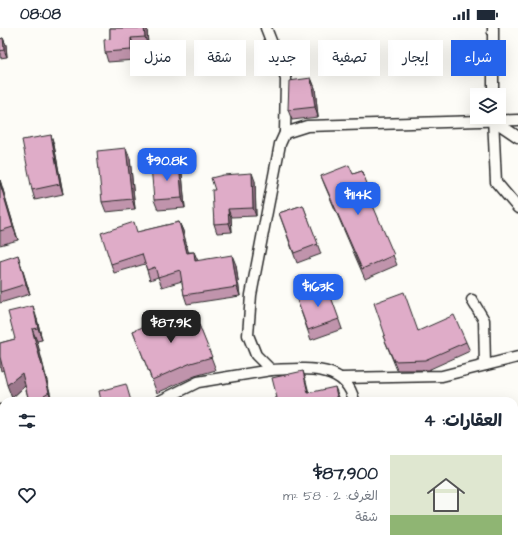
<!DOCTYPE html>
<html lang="ar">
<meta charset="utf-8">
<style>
:root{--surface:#fff;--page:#f2f2f3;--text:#1f2937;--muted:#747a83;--accent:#2563eb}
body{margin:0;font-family:"Architects Daughter","Playpen Sans Arabic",sans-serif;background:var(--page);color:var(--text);direction:rtl;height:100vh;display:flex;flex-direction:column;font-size:15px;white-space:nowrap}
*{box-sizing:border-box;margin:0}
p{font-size:13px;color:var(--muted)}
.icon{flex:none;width:22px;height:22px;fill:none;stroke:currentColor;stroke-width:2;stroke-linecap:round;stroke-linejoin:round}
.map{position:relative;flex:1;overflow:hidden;direction:ltr}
.drawer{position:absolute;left:0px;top:369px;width:518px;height:156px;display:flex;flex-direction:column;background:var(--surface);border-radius:12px 12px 0 0;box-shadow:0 4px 16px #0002;direction:rtl}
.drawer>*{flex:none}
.guide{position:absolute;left:12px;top:12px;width:494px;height:36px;direction:rtl;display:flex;gap:8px}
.controls{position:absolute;left:470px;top:60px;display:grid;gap:8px}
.controls a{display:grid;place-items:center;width:36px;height:36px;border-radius:0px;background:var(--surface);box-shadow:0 4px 16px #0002;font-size:20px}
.price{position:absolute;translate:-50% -34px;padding:0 9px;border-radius:8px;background:var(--accent);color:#fff;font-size:13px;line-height:26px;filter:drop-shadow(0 1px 2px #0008)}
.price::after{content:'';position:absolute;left:50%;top:24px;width:12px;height:9px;margin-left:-6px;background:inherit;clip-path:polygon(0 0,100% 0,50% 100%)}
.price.selected{background:#222;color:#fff}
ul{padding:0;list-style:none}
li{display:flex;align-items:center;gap:12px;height:100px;padding:0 16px}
li span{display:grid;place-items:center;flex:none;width:112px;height:80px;border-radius:0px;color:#555}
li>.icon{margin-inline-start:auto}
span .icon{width:48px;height:48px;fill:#fffc;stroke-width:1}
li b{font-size:17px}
h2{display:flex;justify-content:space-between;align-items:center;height:48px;padding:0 16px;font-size:17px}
.pill{padding:0 14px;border-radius:0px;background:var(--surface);box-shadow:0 4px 16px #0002;font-size:14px;line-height:36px}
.pill.selected{background:var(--accent);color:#fff}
.status{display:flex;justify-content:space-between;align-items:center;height:28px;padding:0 20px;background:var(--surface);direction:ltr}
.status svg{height:11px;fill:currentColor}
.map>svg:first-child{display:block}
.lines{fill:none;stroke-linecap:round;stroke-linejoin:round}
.street-casing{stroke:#2b2b2b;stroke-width:13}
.street{stroke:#fdfcf7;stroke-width:10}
.wall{fill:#c094ac;stroke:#2b2b2b}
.shaded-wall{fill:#9c788c;stroke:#2b2b2b}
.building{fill:#dfacc8;stroke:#2b2b2b}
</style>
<div class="status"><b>08:08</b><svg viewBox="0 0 49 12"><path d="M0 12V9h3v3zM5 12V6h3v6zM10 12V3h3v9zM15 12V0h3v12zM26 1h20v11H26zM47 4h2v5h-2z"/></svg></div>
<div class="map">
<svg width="518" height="525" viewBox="0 0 518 525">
<rect width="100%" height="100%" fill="#fdfcf7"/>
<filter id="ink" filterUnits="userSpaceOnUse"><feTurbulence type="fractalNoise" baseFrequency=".025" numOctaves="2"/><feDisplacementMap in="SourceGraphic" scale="8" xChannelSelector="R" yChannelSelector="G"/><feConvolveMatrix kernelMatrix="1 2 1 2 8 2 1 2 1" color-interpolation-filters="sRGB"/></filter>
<g filter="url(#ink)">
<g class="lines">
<!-- street casing -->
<g class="street-casing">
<g id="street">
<path d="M 266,0 L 286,51 L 285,105"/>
<path d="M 493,67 L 493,0"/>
<path d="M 493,89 L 496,154 L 518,180"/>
<path d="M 493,92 L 518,109"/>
<path d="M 472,272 L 484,292 L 485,337"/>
<path d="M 342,350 L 442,348 L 518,329"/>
<path d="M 160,373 L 198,354 L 271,342"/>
<path d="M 354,373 C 346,334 301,341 271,342 L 256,327 L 248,307 L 251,267 L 280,116 L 285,105 L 307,98 L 518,92"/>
<path d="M 0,382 L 4,398"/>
<path d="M 0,417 L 4,417"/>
<path d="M 35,521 L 36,525"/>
<path d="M 106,521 L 106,525"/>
<path d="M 381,521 L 382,525"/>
<path d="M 470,521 L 470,525"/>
</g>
</g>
<!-- street -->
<use href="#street" class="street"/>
</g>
<!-- wall -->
<g class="wall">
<path d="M 110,0 L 147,0 L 148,19 L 135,20 L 135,32 L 108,34 L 105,24 L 110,11 Z"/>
<path d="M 3,10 L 6,17 L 7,29 L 0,30 L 0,11 Z"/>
<path d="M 311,50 L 315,60 L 318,89 L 292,92 L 288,82 Z"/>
<path d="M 51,107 L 54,117 L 63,166 L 35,172 L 32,162 Z"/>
<path d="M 130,130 L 135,181 L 106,184 L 102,174 Z"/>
<path d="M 362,143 L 371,168 L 369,169 L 397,237 L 365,251 L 325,158 L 321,148 L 353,146 Z"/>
<path d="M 182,145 L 185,180 L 158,182 L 154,172 Z"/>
<path d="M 0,152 L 18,212 L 0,217 Z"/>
<path d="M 255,153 L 256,188 L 231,189 L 232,204 L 217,205 L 214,196 L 215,162 Z"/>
<path d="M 303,177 L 321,226 L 297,235 L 279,185 Z"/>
<path d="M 179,194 L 183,203 L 188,224 L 194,224 L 197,233 L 236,237 L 240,268 L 187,276 L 184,267 L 182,253 L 162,259 L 158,249 L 150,252 L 145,236 L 114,245 L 111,236 L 138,204 Z"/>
<path d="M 0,233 L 21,237 L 30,266 L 0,275 Z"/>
<path d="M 327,258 L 342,301 L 311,312 L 296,269 Z"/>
<path d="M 37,291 L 42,312 L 37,313 L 52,373 L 29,373 L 25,358 L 12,370 L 3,342 L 1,343 L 0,338 L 0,315 L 15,311 Z"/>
<path d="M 184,292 L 197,297 L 199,297 L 216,342 L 195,348 L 157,365 L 133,303 Z"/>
<path d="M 418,303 L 466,314 L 470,323 L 428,342 L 397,342 L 383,308 Z"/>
<path d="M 514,455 L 515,457 L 518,457 L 518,493 L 514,494 Z"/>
</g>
<!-- shaded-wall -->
<g class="shaded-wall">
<path d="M 144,0 L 147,0 L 148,19 L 145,9 Z"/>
<path d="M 3,10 L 6,17 L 7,29 L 4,22 Z"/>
<path d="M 131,10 L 135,20 L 135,32 L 131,22 Z"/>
<path d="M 311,50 L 315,60 L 318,89 L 315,79 Z"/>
<path d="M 51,107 L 54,117 L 63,166 L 60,156 Z"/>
<path d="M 126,120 L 130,130 L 135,181 L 132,171 Z"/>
<path d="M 179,135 L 182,145 L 185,180 L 182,170 Z"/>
<path d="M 252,145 L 255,153 L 256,188 L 253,180 Z"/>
<path d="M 0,152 L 18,212 L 13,199 L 0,155 Z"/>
<path d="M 228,181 L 231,189 L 232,204 L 229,195 Z"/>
<path d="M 179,194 L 183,203 L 191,234 L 187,225 Z"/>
<path d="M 194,224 L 198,233 L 195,233 Z"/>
<path d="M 18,227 L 21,237 L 30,266 L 26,256 Z"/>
<path d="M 232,227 L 236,237 L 240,268 L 237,259 Z"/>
<path d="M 33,278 L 37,291 L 42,312 L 38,300 Z"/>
<path d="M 32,301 L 37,313 L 52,373 L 49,364 Z"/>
<path d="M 303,343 L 306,353 L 311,373 L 308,365 Z"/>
<path d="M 22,345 L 26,357 L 12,370 L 7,357 Z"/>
<path d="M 335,359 L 339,369 L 340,373 L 338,373 Z"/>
<path d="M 275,521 L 276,521 L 277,525 L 275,525 Z"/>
<rect x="333" y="521" width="4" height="4"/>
</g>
<!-- building -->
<g class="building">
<path d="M 110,0 L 144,0 L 145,9 L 131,10 L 131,22 L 105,24 L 104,12 L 110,11 Z"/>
<path d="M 3,10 L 4,22 L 0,23 L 0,11 Z"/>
<path d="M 311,50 L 315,79 L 288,82 L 289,53 Z"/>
<path d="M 51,107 L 60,156 L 32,162 L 22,112 Z"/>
<path d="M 126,120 L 132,171 L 102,174 L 97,123 Z"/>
<path d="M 179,135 L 182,170 L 154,172 L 151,138 Z"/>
<path d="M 349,137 L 353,146 L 362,143 L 368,158 L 365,159 L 394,227 L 362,241 L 321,148 Z"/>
<path d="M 252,145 L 253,180 L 228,181 L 229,195 L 214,196 L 212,162 L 215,162 L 211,150 L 223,147 Z"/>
<path d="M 0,155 L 13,199 L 0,203 Z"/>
<path d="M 303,177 L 318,216 L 294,225 L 279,185 Z"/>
<path d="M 134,194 L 137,204 L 179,194 L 187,225 L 194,224 L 195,233 L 232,227 L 237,259 L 184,267 L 180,242 L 158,249 L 155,239 L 147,242 L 142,226 L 111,236 L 101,205 Z"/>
<path d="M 18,227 L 26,256 L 0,264 L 0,233 Z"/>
<path d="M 327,258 L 339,291 L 308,302 L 296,269 Z"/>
<path d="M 404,264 L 418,303 L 454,287 L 466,314 L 425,332 L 394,333 L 383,308 L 385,307 L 374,275 Z"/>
<path d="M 33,278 L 38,300 L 32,301 L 49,364 L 44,367 L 45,371 L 50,370 L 51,373 L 29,373 L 22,345 L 7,357 L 0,329 L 0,315 L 15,311 L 8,284 Z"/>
<path d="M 181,283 L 184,292 L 194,289 L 197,297 L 199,297 L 212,329 L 191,335 L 152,352 L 133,303 Z"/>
<path d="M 303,343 L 308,365 L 335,359 L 338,373 L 275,373 L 275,370 L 277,370 L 272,350 Z"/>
<path d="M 126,356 L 131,373 L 101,373 L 99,363 Z"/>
<rect x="514" y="457" width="4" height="26"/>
<path d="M 39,521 L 83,521 L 85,525 L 40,525 Z"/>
<path d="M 110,521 L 162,521 L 163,525 L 107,525 L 106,522 Z"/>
<path d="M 185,521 L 217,521 L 218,525 L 183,525 L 183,523 Z"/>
<rect x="247" y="521" width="28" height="4"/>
<rect x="301" y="521" width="32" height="4"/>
<path d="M 388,521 L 456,521 L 457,525 L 390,525 Z"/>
</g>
</g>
</svg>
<div class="controls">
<a><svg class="icon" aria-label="layers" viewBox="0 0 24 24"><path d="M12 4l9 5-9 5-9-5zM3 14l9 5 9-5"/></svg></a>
</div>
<b class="price" style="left:167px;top:154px">$90.8K</b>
<b class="price" style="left:358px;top:188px">$114K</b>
<b class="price" style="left:318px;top:280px">$163K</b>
<b class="price selected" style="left:171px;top:316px">$87.9K</b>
<div class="guide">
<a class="pill selected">شراء</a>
<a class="pill">إيجار</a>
<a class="pill">تصفية</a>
<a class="pill">جديد</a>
<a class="pill">شقة</a>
<a class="pill">منزل</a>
</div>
<section class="drawer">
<h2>العقارات: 4<svg class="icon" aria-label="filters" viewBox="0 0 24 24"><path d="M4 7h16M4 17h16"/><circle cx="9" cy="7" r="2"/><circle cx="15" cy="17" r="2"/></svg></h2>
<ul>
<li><span style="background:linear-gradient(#dfe7d0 75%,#8fb573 0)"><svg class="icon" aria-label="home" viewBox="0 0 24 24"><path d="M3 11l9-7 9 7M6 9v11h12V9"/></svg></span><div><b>$87,900</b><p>الغرف: 2 · 58 m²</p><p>شقة</p></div><svg class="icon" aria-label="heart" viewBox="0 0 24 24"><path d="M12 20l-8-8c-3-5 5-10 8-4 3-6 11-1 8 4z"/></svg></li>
</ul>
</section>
</div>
